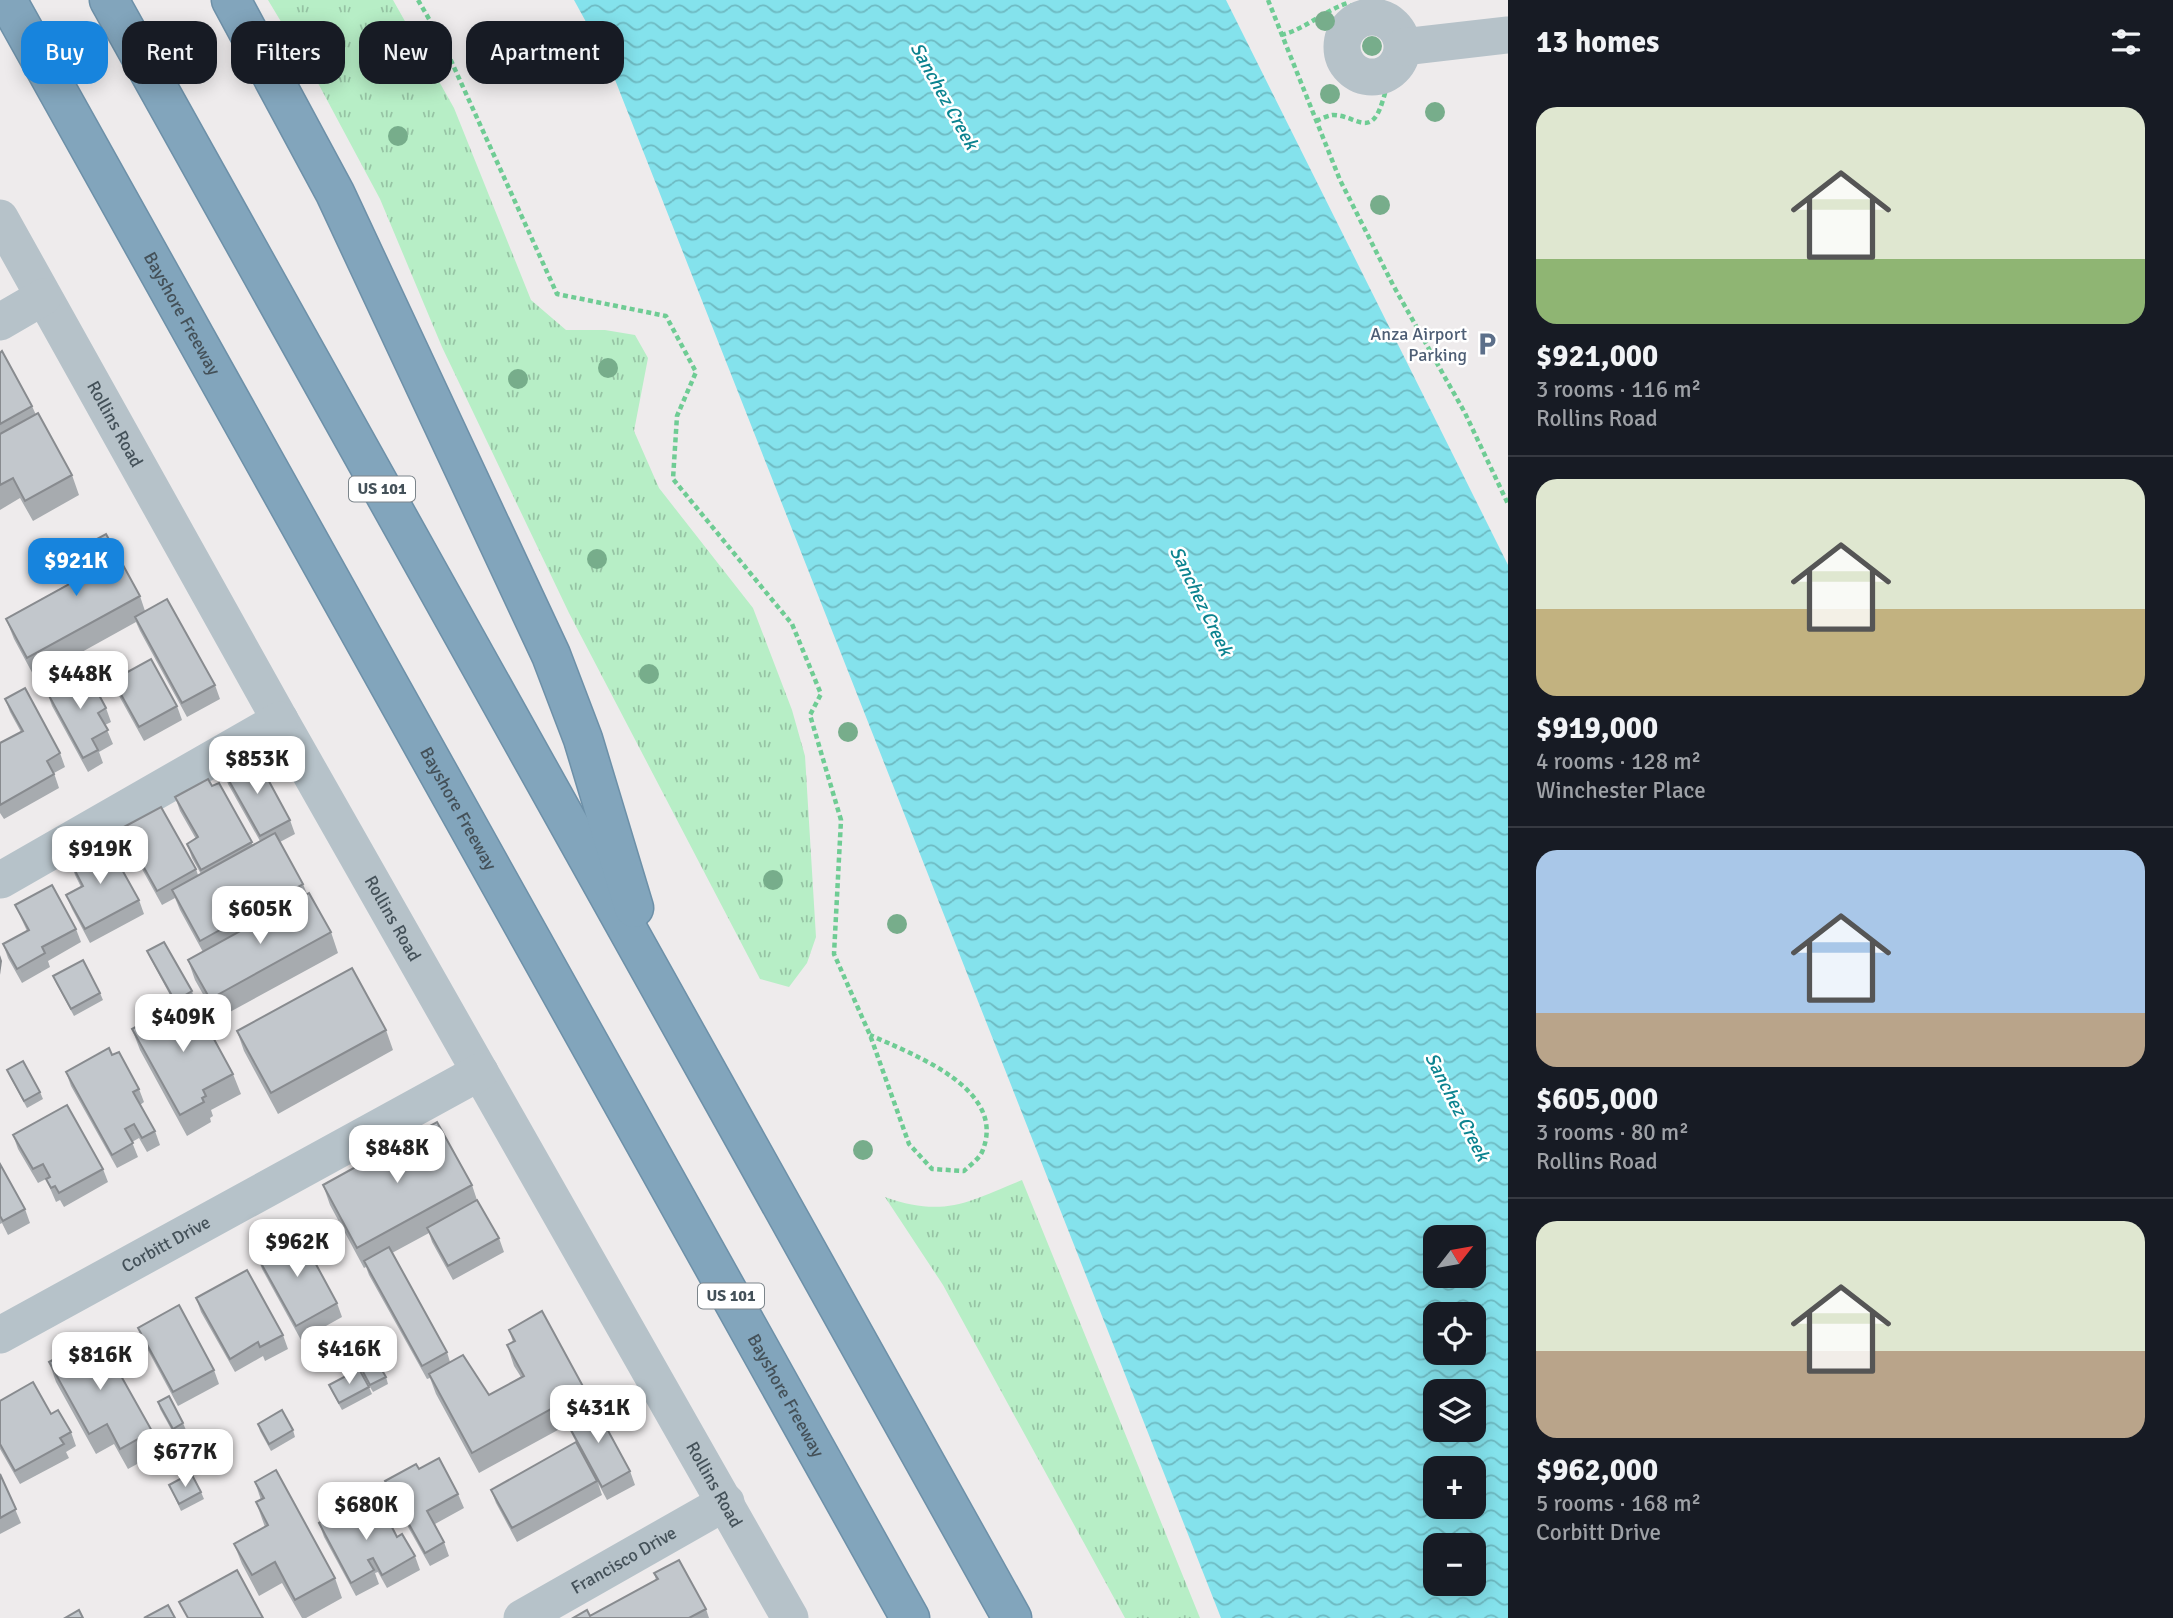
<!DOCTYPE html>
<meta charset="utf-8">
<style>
:root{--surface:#171b24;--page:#242831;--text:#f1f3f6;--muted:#9ea1a6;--line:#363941;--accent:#1784dd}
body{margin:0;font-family:Signika,sans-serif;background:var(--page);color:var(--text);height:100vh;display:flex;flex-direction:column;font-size:26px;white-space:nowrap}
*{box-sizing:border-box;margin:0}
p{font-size:23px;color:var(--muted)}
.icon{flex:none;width:38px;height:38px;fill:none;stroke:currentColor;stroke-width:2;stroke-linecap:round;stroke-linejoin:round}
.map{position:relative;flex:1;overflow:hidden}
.side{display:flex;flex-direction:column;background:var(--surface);width:665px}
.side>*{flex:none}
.banner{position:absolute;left:21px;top:21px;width:665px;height:63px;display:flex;gap:14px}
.needle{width:46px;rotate:59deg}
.controls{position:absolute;left:1423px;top:1225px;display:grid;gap:14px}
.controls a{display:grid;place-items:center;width:63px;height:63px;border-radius:14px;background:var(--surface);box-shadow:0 4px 18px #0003;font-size:35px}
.price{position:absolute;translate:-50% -60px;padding:0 16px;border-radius:14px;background:#fff;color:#222;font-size:23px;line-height:46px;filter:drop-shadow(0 2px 4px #0008)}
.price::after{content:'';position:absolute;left:50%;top:42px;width:21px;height:16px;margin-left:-10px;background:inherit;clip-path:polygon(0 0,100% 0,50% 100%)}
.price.active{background:var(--accent);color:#fff}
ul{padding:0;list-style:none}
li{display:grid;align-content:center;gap:14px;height:371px;padding:0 28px}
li+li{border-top:2px solid var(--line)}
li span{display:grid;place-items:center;height:217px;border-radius:21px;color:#555}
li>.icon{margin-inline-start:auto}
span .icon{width:126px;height:126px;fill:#fffc;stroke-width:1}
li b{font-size:30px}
h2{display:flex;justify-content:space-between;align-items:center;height:84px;padding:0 28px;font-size:30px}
.pill{padding:0 24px;border-radius:21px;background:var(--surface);box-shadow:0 4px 18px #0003;font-size:24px;line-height:63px}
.pill.active{background:var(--accent);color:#fff}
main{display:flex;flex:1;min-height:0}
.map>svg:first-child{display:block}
.grass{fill:url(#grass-tufts)}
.water{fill:url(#water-waves);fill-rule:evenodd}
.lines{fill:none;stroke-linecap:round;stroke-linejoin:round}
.highway-casing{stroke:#6d90a8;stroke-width:41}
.path{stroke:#6fcc94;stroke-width:4.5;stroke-dasharray:5 3.5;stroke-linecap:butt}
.minor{stroke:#b6c2c9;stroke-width:37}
.highway{stroke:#82a5bc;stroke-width:38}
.tree{fill:#77ad8b}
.wall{fill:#a7abaf}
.shaded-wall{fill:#888b8f}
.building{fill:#c2c7cc;stroke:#888b8f;stroke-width:2}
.labels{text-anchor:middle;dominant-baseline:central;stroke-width:5;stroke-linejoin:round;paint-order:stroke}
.shield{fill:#fff;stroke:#7c858b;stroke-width:2}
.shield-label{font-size:16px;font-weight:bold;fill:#445159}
.street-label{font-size:18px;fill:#445159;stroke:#fff}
.service-label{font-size:18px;fill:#4e5e75;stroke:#fff;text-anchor:end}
.water-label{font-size:19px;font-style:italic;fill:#0b838f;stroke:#fff}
</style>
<main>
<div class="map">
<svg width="1508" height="1618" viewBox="0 0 1508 1618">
<defs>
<pattern id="grass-tufts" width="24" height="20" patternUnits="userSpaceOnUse" patternTransform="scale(1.75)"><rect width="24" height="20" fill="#b7eec6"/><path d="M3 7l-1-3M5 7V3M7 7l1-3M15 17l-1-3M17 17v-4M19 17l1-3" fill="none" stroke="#96c3a4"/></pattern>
<pattern id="water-waves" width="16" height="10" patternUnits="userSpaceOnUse" patternTransform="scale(1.75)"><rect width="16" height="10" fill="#84e2ec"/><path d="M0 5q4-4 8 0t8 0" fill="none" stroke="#6ebac2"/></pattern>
</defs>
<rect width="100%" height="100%" fill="#eeebec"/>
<!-- grass -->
<g class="grass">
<path d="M 268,0 L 393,0 L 454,108 L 531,300 L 566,330 L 605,330 L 635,335 L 648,358 L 634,431 L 659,488 L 753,608 L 792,710 L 805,756 L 816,937 L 807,963 L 789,987 L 760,979 L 569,613 L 442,347 L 380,199 L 319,85 Z"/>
<path d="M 1022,1180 L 1200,1618 L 1125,1618 L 943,1285 L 885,1197 C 944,1218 968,1202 1022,1180 Z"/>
</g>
<!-- water -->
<path class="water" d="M 574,0 L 1226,0 L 1508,565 L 1508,1618 L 1221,1618 L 608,62 ZM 1435,1237 L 1474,1237 L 1474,1276 L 1435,1276 ZM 1435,1314 L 1474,1314 L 1474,1353 L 1435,1353 ZM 1435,1391 L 1474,1391 L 1474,1430 L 1435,1430 ZM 1435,1468 L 1474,1468 L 1474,1507 L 1435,1507 ZM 1435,1545 L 1474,1545 L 1474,1584 L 1435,1584 Z"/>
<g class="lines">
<!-- highway casing -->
<g class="highway-casing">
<g id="highway">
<path id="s4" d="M 7,0 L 910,1618"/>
<path d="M 109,0 L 1012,1618"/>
<path d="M 231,0 L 335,193 L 551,655 L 583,739 L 634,908"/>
</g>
</g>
<!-- path -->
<g class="path">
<path d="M 418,0 L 443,43 L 557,294 L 666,316 L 696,372 L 677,416 L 673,479 L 792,624 L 821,694 L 810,715 L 841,820 L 834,954 L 870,1035 L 909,1144 L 932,1169 L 964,1171 C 969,1166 979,1159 982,1152 C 1009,1089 912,1054 870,1035"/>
<path d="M 1268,0 L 1340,180 L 1393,285 L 1465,413 L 1508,504"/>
<path d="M 1281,35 C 1306,29 1323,11 1348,3 L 1362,19"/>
<path d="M 1316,121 C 1321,119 1327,116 1332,115 C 1355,114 1370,140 1382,103 C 1385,94 1387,87 1388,76"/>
</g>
<!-- minor -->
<g class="minor">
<circle cx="1372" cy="47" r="30"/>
<path d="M 1403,47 L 1508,35"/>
<path id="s1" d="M 0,218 L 280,720 L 790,1618"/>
<path d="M 0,322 L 43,297"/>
<path d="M 1,880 L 280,720"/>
<path id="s2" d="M 0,1335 L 480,1072"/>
<path id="s3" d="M 522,1618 L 726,1502"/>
</g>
<!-- highway -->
<use href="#highway" class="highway"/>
</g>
<!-- trees -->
<g class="tree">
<circle cx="1325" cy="21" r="10"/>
<circle cx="1372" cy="46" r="10"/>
<circle cx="1330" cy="94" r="10"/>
<circle cx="1435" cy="112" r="10"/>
<circle cx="398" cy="136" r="10"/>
<circle cx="1380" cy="205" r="10"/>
<circle cx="608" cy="368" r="10"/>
<circle cx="518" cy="379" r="10"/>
<circle cx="597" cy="559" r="10"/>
<circle cx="649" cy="674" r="10"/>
<circle cx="848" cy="732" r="10"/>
<circle cx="773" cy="880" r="10"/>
<circle cx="897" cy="924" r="10"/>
<circle cx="863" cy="1150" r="10"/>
</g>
<!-- wall -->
<g class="wall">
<path d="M 0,353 L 32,406 L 36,415 L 72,475 L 79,495 L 33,521 L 20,498 L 0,510 Z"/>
<path d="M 58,560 L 140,596 L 145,611 L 215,685 L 220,699 L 187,717 L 140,631 L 136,622 L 35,678 L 14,639 L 6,619 L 68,584 Z"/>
<path d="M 113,680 L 177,706 L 182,720 L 144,741 L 118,694 Z"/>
<path d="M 47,692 L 106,708 L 111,722 L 105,725 L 113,744 L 99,752 L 103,763 L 88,772 L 52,706 Z"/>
<path d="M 5,699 L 60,753 L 65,767 L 54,773 L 59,788 L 4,819 L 0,813 L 0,743 L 21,732 L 10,712 Z"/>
<path d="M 223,770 L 262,777 L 290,820 L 295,834 L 280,842 L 303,884 L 307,894 L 331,932 L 338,953 L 217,1019 L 195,980 L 188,960 L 203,952 L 180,910 L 175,898 L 162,905 L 127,842 L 122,828 L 196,869 L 198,875 L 201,874 L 192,858 L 187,844 L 196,839 L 180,811 L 175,797 L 212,786 L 253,845 L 260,841 L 228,784 Z"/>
<path d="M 70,861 L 139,900 L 144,914 L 90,943 L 72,909 L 66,895 L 81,887 L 75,875 Z"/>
<path d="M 15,905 L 76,929 L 81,942 L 48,961 L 50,967 L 22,983 L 8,958 L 3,944 L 27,931 Z"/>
<path d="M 147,951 L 192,991 L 194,998 L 192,1000 L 233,1074 L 241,1094 L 211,1110 L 213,1116 L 210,1118 L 211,1122 L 187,1136 L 140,1050 L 132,1029 L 176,1006 L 150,958 Z"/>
<path d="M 53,976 L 100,993 L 103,1000 L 74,1016 L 56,983 Z"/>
<path d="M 386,1030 L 393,1050 L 278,1114 L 244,1051 L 237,1031 Z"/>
<path d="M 112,1055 L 139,1089 L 144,1102 L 140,1105 L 155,1131 L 160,1145 L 147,1152 L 139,1138 L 132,1142 L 138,1157 L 117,1168 L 71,1086 L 66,1072 Z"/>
<path d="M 7,1070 L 40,1092 L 43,1099 L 27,1108 L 10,1077 Z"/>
<path d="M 13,1135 L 103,1169 L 108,1182 L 64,1207 L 60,1200 L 56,1202 L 46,1179 L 48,1178 L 38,1183 L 18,1149 Z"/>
<path d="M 0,1164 L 25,1209 L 30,1223 L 8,1235 L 2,1223 L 0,1224 Z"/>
<path d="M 323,1185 L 472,1185 L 477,1200 L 499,1238 L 504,1252 L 453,1280 L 432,1242 L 429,1233 L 392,1253 L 447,1352 L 450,1362 L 489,1395 L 521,1377 L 514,1366 L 507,1345 L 513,1342 L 509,1330 L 585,1390 L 591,1404 L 630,1471 L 635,1485 L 607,1500 L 598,1483 L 602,1495 L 517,1542 L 496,1503 L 491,1490 L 576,1442 L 567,1425 L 479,1473 L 436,1394 L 430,1378 L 427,1379 L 369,1275 L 366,1267 L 364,1268 L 330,1205 Z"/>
<path d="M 257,1256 L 337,1303 L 342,1317 L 301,1340 L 262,1269 Z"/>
<path d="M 196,1298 L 283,1335 L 288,1349 L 265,1361 L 263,1356 L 235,1372 L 201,1312 Z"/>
<path d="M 138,1328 L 214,1370 L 219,1384 L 178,1406 L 143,1341 Z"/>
<path d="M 49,1362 L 152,1431 L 159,1452 L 128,1469 L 114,1444 L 96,1454 L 56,1382 Z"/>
<path d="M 361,1368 L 386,1377 L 388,1384 L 373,1392 L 363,1375 Z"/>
<path d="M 329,1385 L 369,1387 L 372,1394 L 342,1410 L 332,1392 Z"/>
<path d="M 0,1401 L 51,1414 L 71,1432 L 76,1446 L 66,1452 L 69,1458 L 20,1484 L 0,1449 Z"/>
<path d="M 158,1402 L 183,1423 L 186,1430 L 175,1436 L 160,1409 Z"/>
<path d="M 258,1424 L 293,1430 L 295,1437 L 271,1451 L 260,1431 Z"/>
<path d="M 419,1469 L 458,1494 L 464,1508 L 435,1524 L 444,1542 L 449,1556 L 430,1566 L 390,1495 L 385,1481 Z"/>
<path d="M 0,1474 L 21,1523 L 0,1534 Z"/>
<path d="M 255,1482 L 335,1578 L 342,1598 L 306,1618 L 302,1618 L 282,1583 L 259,1596 L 242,1564 L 234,1544 L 265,1527 L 256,1502 L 261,1500 Z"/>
<path d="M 169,1485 L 201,1492 L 204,1499 L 181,1511 Z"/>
<path d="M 319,1523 L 397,1537 L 415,1556 L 420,1570 L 387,1588 L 378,1572 L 375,1573 L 379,1584 L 356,1596 L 324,1537 Z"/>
<path d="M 654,1573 L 706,1609 L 709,1618 L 573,1618 L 590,1616 L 656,1580 Z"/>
</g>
<!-- shaded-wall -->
<path class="shaded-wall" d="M 0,955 L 2,961 L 0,975 Z"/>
<!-- building -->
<g class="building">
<path d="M 2,351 L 32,406 L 0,424 L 0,353 Z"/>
<path d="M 38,413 L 72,475 L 25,501 L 13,478 L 0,485 L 0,434 Z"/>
<path d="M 106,534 L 140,596 L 27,658 L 6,619 L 71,583 L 58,560 Z"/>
<path d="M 167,599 L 215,685 L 182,703 L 135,617 Z"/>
<path d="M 151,659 L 177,706 L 139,727 L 113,680 Z"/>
<path d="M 86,671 L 106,708 L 98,713 L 108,730 L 92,739 L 98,750 L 83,758 L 47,692 Z"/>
<path d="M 25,688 L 60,753 L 47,761 L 54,774 L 0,805 L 0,743 L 23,731 L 5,699 Z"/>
<path d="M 250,755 L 262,777 L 265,774 L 290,820 L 260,836 L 223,770 Z"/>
<path d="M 208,779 L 212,786 L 219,783 L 252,842 L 201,870 L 187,844 L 198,837 L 175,797 Z"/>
<path d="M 161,807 L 196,869 L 157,891 L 122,828 Z"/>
<path d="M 275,833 L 303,884 L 200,941 L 172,890 Z"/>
<path d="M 106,841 L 139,900 L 85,929 L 66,895 L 83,886 L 70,861 Z"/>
<path d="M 52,885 L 76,929 L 42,947 L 45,953 L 17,969 L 3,944 L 29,930 L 15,905 Z"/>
<path d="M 309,893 L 331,932 L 210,999 L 188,960 Z"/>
<path d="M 164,942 L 192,991 L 175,1001 L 147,951 Z"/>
<path d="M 83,960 L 100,993 L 71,1009 L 53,976 Z"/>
<path d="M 352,968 L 386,1030 L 271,1093 L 237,1031 Z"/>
<path d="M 191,997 L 233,1074 L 203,1090 L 206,1096 L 202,1098 L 204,1102 L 180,1115 L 132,1029 Z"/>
<path d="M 109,1048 L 112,1055 L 119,1052 L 139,1089 L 133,1092 L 155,1131 L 142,1138 L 134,1124 L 125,1129 L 133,1143 L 112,1155 L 66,1072 Z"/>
<path d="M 23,1061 L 40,1092 L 24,1101 L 7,1070 Z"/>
<path d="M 67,1105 L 103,1169 L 59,1193 L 55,1186 L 51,1188 L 46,1179 L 50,1177 L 43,1164 L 33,1169 L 13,1135 Z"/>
<path d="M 437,1122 L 472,1185 L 357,1248 L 323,1185 Z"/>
<path d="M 0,1164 L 25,1209 L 3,1221 L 0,1216 Z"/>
<path d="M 477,1200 L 499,1238 L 448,1266 L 427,1228 Z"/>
<path d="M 299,1233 L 337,1303 L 296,1326 L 257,1256 Z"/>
<path d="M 389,1247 L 447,1352 L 422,1366 L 364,1261 Z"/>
<path d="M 247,1270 L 283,1335 L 260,1347 L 258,1342 L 230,1359 L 196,1298 Z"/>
<path d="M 179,1305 L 214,1370 L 173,1392 L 138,1328 Z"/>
<path d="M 542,1311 L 585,1390 L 472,1453 L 429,1374 L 463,1355 L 489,1395 L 524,1376 L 507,1345 L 515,1341 L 509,1330 Z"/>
<path d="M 98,1335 L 152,1431 L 120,1449 L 107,1424 L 89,1434 L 49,1362 Z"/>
<path d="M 376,1360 L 386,1377 L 370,1385 L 361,1368 Z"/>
<path d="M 359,1369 L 369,1387 L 339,1403 L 329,1385 Z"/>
<path d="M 33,1382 L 51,1414 L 58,1410 L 71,1432 L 60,1438 L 64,1444 L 15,1471 L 0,1444 L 0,1401 Z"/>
<path d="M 169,1396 L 183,1423 L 173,1429 L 158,1402 Z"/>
<path d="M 593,1403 L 630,1471 L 602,1487 L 565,1419 Z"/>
<path d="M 282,1410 L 293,1430 L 269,1444 L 258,1424 Z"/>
<path d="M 576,1442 L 597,1481 L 512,1528 L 491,1490 Z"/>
<path d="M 439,1458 L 458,1494 L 427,1511 L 444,1542 L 425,1553 L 385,1481 L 416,1464 L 419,1469 Z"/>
<path d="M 276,1470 L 335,1578 L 295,1600 L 275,1562 L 252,1575 L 234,1544 L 268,1525 L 256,1502 L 264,1498 L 255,1482 Z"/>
<path d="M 191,1473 L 201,1492 L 179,1504 L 169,1485 Z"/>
<path d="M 0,1474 L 16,1509 L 0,1518 Z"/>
<path d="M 380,1504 L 397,1537 L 402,1534 L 415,1556 L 382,1575 L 373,1558 L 368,1560 L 374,1570 L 351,1583 L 319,1523 L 347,1508 L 352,1518 Z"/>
<path d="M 679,1560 L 706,1609 L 689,1618 L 573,1618 L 587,1610 L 590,1616 L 658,1579 L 654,1573 Z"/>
<path d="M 237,1570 L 263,1618 L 188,1618 L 179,1602 Z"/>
<path d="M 168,1605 L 175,1618 L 144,1618 Z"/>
<path d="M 79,1610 L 83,1618 L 65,1618 Z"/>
</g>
<!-- icons -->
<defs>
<g id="parking-bare" transform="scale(1.89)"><path d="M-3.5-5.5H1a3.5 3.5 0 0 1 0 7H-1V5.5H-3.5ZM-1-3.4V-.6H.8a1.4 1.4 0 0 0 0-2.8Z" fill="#5c6f8a" stroke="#fff" stroke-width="2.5" paint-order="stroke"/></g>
</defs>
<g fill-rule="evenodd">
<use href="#parking-bare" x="1487" y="344"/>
</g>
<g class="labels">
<!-- shield labels -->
<g class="shield">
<rect x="349" y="476.5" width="66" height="25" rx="5"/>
<rect x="698" y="1283.5" width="66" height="25" rx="5"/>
</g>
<g class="shield-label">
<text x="382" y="489">US 101</text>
<text x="731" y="1296">US 101</text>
</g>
<!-- street labels -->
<g class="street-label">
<text stroke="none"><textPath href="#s4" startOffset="359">Bayshore Freeway</textPath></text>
<text stroke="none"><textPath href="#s1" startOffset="236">Rollins Road</textPath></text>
<text stroke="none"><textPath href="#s4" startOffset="926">Bayshore Freeway</textPath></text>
<text stroke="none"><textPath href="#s1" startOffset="803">Rollins Road</textPath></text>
<text stroke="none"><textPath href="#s2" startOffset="189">Corbitt Drive</textPath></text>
<text stroke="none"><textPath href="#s4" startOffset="1598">Bayshore Freeway</textPath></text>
<text stroke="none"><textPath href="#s1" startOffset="1454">Rollins Road</textPath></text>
<text stroke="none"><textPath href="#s3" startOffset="117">Francisco Drive</textPath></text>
</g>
<!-- service labels -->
<g class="service-label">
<text x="1467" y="334">Anza Airport<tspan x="1467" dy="21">Parking</tspan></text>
</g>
<!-- water labels -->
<g class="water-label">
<text transform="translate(944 96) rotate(61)">Sanchez Creek</text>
<text transform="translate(1201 601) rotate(64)">Sanchez Creek</text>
<text transform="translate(1457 1107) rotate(63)">Sanchez Creek</text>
</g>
</g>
</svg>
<div class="controls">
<a><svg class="needle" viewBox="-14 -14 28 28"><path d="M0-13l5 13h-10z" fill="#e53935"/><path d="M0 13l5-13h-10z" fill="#9ea1a6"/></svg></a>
<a><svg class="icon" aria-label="locate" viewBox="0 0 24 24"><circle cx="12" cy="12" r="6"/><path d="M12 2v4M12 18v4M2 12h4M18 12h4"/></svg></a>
<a><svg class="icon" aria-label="layers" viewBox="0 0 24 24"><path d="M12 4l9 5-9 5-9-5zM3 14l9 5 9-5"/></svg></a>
<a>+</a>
<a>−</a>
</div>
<b class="price active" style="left:76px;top:598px">$921K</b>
<b class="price" style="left:80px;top:711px">$448K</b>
<b class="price" style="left:257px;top:796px">$853K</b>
<b class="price" style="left:100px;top:886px">$919K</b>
<b class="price" style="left:260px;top:946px">$605K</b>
<b class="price" style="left:183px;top:1054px">$409K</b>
<b class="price" style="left:397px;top:1185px">$848K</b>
<b class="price" style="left:297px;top:1279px">$962K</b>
<b class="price" style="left:349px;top:1386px">$416K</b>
<b class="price" style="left:100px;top:1392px">$816K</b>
<b class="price" style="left:598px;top:1445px">$431K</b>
<b class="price" style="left:185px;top:1489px">$677K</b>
<b class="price" style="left:366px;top:1542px">$680K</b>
<div class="banner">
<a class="pill active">Buy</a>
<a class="pill">Rent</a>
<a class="pill">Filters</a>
<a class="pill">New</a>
<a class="pill">Apartment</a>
</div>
</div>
<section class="side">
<h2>13 homes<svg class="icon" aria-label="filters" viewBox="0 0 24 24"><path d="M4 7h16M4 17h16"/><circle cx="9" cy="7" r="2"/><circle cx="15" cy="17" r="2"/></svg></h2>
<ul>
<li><span style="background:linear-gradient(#dfe7d0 70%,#8fb573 0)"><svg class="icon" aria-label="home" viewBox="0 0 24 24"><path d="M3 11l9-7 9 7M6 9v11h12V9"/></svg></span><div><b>$921,000</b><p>3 rooms · 116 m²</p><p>Rollins Road</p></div></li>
<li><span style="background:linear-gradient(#dfe7d0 60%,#c2b280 0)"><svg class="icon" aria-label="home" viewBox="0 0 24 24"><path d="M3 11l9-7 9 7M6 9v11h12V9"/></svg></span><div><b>$919,000</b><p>4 rooms · 128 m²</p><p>Winchester Place</p></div></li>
<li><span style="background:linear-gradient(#a9c7e8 75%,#b9a48a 0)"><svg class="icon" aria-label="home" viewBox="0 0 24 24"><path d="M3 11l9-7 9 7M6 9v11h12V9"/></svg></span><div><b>$605,000</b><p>3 rooms · 80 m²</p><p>Rollins Road</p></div></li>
<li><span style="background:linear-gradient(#dfe7d0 60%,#b9a48a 0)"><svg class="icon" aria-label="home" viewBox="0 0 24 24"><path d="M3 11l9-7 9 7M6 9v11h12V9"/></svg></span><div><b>$962,000</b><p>5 rooms · 168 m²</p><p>Corbitt Drive</p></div></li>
</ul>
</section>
</main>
